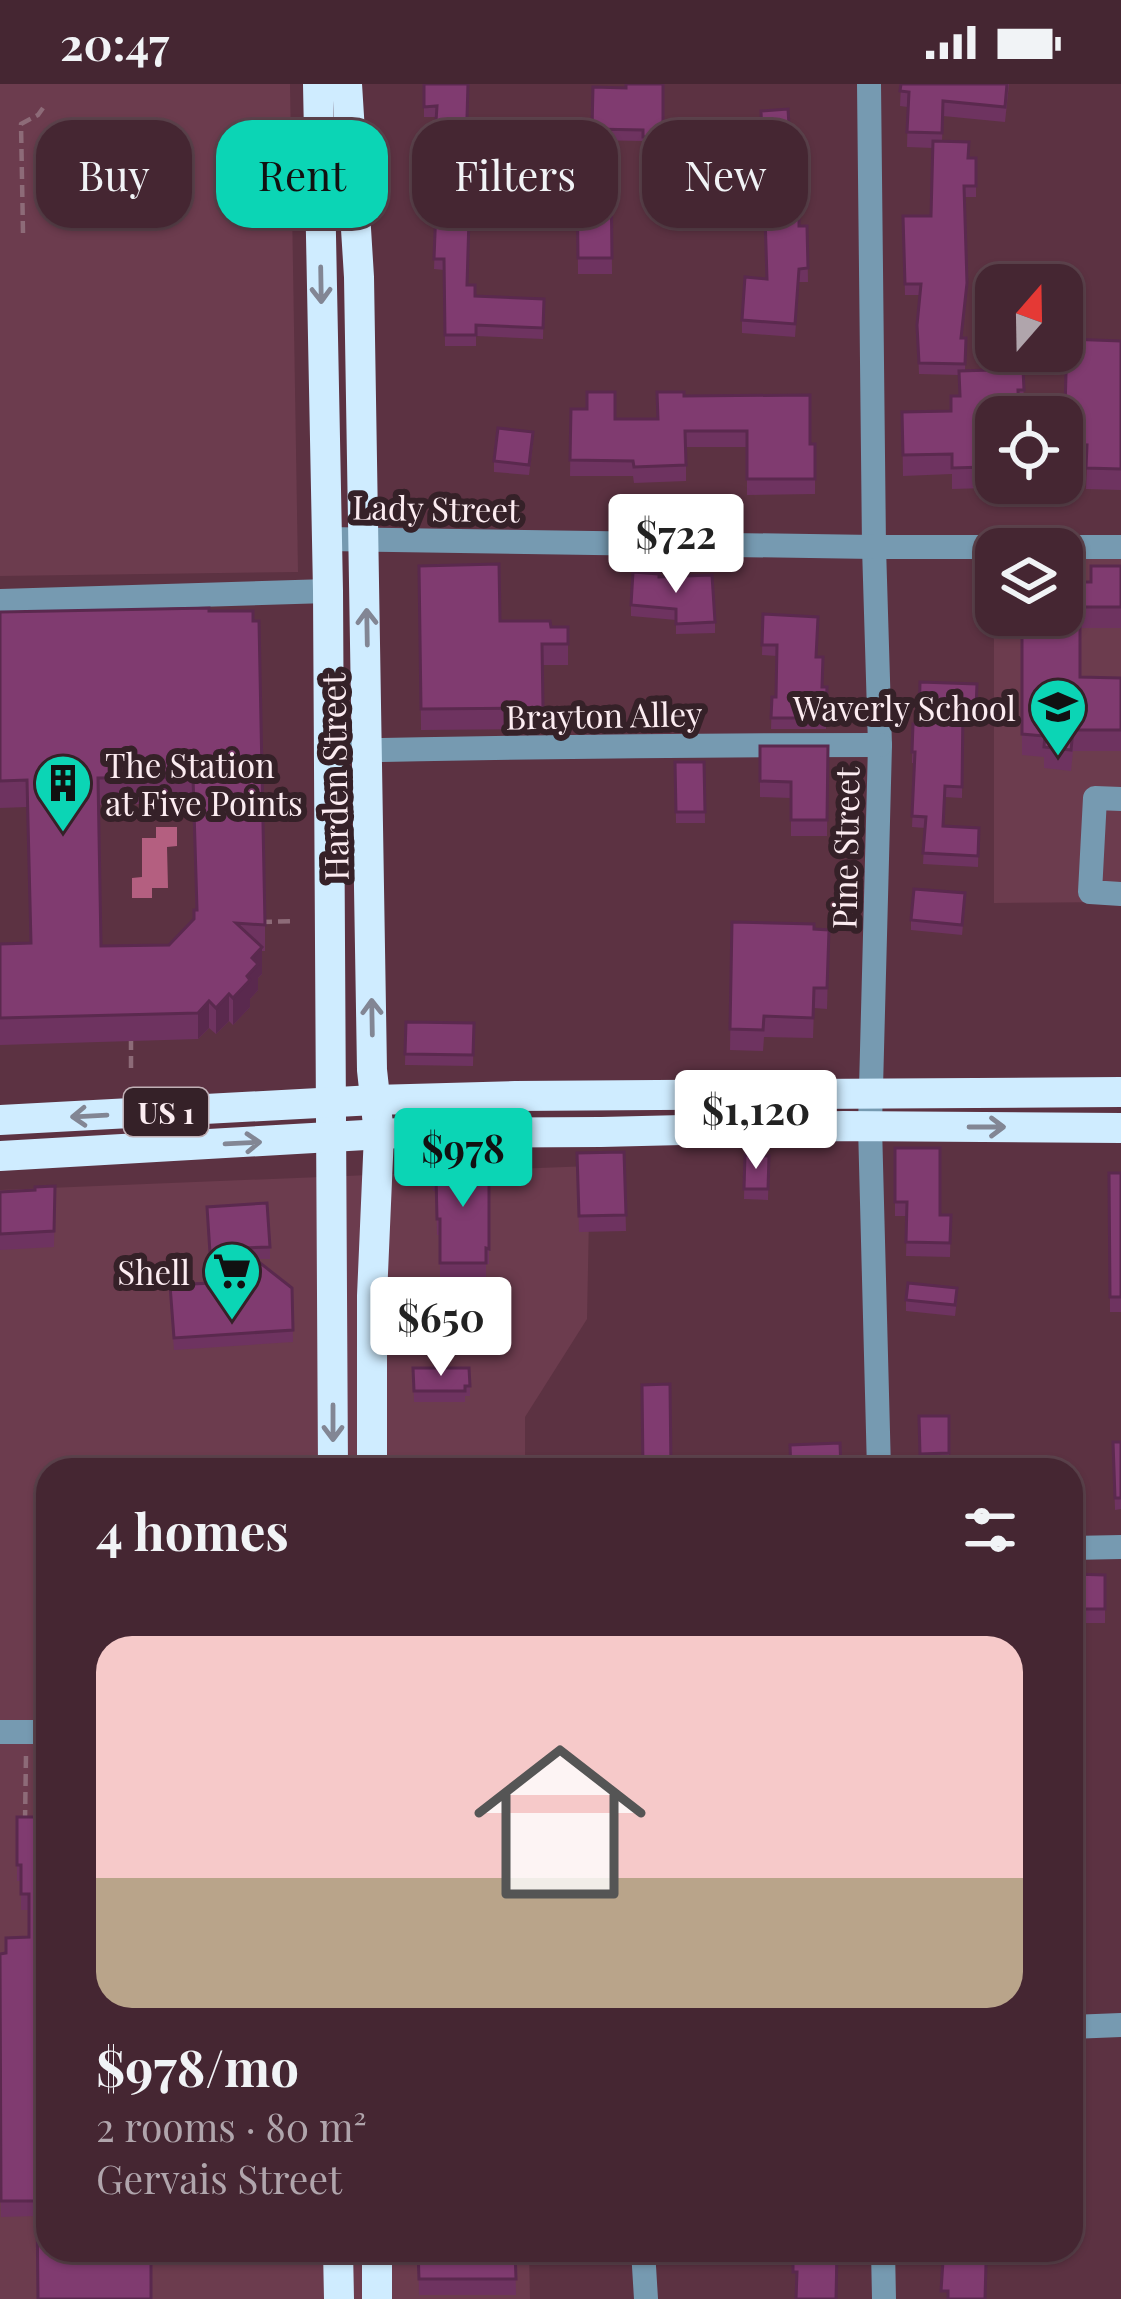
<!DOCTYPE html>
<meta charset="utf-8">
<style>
:root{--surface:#452632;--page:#4f323e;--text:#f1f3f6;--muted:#b0a5ac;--line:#5d434d;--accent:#0bd5b5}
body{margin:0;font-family:"Playfair Display",serif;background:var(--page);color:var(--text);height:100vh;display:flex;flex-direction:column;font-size:45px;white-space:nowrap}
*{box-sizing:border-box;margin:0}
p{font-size:39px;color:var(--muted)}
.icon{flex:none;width:66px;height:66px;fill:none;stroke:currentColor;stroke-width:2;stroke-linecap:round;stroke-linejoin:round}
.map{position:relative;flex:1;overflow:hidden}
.sheet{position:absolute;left:36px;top:1374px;width:1047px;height:804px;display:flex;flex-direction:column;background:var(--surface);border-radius:36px;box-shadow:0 3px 9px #0004,0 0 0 3px var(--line)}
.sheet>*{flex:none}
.banner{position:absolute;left:36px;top:36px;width:1050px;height:108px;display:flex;gap:24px}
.needle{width:78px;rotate:20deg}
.controls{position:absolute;left:975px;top:180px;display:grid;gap:24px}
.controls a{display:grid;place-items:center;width:108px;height:108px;border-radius:24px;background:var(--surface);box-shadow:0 3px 9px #0004,0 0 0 3px var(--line);font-size:60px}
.price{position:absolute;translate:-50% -102px;padding:0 27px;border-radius:12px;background:#fff;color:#222;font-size:39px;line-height:78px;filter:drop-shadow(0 3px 6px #0008)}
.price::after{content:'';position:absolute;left:50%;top:72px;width:36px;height:27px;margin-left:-18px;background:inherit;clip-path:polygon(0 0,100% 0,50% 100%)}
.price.current{background:var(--accent);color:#111}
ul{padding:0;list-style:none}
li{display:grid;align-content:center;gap:24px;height:636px;padding:0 60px}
li span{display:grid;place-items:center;height:372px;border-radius:36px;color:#555}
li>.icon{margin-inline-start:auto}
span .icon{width:216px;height:216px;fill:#fffc;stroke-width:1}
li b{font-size:51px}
h2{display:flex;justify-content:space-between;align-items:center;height:144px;padding:0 60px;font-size:51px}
.pill{padding:0 42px;border-radius:36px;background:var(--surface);box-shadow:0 3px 9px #0004,0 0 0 3px var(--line);font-size:42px;line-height:108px}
.pill.current{background:var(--accent);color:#111}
.status{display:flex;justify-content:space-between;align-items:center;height:84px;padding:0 60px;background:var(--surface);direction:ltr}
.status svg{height:33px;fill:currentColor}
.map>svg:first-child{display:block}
.built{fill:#6c3c4e;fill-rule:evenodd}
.water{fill:#b45f80}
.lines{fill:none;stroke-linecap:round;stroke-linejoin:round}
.path{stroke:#8d6b78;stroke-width:4.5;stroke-dasharray:12 6;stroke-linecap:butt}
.minor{stroke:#769ab1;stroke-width:24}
.major{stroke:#cfecff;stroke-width:30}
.wall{fill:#6e3360;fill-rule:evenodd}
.shaded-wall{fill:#5a294e}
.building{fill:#803b70;stroke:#5a294e;stroke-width:3;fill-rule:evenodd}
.oneway{stroke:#828694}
.labels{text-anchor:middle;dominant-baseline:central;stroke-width:12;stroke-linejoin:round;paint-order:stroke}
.shield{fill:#352128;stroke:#c0afb5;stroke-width:3}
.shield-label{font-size:30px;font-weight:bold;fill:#fcecf1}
.street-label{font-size:33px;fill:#fcecf1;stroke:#352128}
.poi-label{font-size:33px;fill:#fcecf1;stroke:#352128;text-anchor:end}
</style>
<div class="status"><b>20:47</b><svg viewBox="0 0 49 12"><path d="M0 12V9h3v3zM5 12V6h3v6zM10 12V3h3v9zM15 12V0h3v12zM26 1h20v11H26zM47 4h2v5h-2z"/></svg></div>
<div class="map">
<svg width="1121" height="2215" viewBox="0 0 1121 2215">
<rect width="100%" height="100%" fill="#5c3242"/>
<!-- built -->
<g class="built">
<path d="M 0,0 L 290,0 L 298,488 L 0,492 Z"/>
<path d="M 994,463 L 1121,463 L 1121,818 L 994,819 ZM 996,465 L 1062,465 L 1062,531 L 996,531 Z"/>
<path d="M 590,1082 L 587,1235 L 525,1333 L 525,1386 L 48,1386 L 48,2166 L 529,2166 L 530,2215 L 0,2215 L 0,1106 Z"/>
</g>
<!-- water -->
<path class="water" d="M 156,743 L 177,743 L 177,762 L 167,763 L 168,804 L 152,804 L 152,814 L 132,814 L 132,794 L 142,793 L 142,754 L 156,754 Z"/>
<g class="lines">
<!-- path -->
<g class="path">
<path d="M 23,149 L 21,40 L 38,31 L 43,24"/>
<path d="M 260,838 L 296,837"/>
<path d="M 131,954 L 131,990"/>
<path d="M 25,1738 L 26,1671"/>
</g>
<!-- minor -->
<g class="minor">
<path d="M 869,0 L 874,463 L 880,661 L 870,1042 L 879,1386"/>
<path d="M 326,455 L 874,463 L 1121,463"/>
<path d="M 0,517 L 328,507"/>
<path d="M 330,667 C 513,663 696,661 880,661"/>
<path d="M 1121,715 L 1095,714 L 1090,808 L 1121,810"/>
<path d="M 1071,1464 L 1121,1463"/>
<path d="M 0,1648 L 48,1648"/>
<path d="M 1071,1943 L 1121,1941"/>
<path d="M 643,2166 L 646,2215"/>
<path d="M 883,2166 L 884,2215"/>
</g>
<!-- major -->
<g class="major">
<path d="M 318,0 L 328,507 L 333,1386"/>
<path d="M 347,0 L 359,193 L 372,986 L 379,1050 L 372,1212 L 372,1386"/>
<path d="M 0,1036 L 374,1016 L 515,1012 L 1121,1008"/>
<path d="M 0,1072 L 400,1049 L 601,1048 L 843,1042 L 1121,1044"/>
<path d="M 338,2166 L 339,2215"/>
<path d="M 377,2166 L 377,2215"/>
</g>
</g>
<!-- wall -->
<g class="wall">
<path d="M 424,0 L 466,67 L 468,201 L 475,212 L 544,215 L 543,255 L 476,252 L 476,262 L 445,262 L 444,186 L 434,185 L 437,110 L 432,110 L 432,99 L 436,33 L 424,33 Z"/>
<path d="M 663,0 L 663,63 L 643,64 L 643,57 L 592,56 L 593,3 L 626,4 Z"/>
<path d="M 901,0 L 1009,0 L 1005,38 L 943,32 L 942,57 L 969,74 L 976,74 L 976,113 L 965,113 L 967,209 L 962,254 L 966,254 L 965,287 L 1023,285 L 1024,327 L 996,333 L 996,368 L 989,368 L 989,372 L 984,373 L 985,404 L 952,405 L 952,390 L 903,392 L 902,328 L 951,327 L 959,312 L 959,291 L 919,290 L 917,241 L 920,211 L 905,211 L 903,132 L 931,132 L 933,64 L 907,63 L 908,23 L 900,22 Z"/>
<path d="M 788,25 L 791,86 L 763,87 L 761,27 Z"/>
<path d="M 577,90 L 611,90 L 612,190 L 578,190 Z"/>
<path d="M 735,127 L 733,144 L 691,140 L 691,129 Z"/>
<path d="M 799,142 L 807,142 L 808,198 L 799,198 L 795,253 L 742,249 L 742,236 Z"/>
<path d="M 1121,257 L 1121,406 L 1086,405 L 1087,382 L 1064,381 L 1064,360 Z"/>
<path d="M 684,312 L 810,360 L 815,360 L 815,410 L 747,411 L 747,363 L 686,363 L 686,397 L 634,399 L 633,392 L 570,392 L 571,325 L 615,335 L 658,335 Z"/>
<path d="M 533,359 L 529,391 L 494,388 L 494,377 Z"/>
<path d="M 419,482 L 500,537 L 551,543 L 568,543 L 568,581 L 543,581 L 543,645 L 421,646 Z"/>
<path d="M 1121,482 L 1121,544 L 1080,544 L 1080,593 L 1121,594 L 1121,667 L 1073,667 L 1071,687 L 1044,684 L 1044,673 L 1022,671 L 1022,531 Z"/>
<path d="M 659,493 L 715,538 L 715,549 L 676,550 L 676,536 L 631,532 L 631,521 Z"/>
<path d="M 209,524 L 265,841 L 265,867 L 262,867 L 262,890 L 258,894 L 258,906 L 250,915 L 250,923 L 233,941 L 229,937 L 216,950 L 209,944 L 198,955 L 0,961 L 0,860 L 30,859 L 27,723 L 0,724 L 0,528 ZM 193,719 L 196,826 L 194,835 L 169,861 L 101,862 L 98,721 Z"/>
<path d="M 763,530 L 816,573 L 822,603 L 827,603 L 826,645 L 771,645 L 772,613 L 776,613 L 777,572 L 762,571 Z"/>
<path d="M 977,600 L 976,635 L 963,635 L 962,714 L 945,713 L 943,742 L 979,744 L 978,783 L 923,780 L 925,744 L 912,743 L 915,679 L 912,679 L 913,640 L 919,640 Z"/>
<path d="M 760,662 L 828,662 L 827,752 L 791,752 L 791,714 L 760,713 Z"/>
<path d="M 675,678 L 704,678 L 705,739 L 676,739 Z"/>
<path d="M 965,820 L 962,851 L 911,846 L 911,836 Z"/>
<path d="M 732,838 L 829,846 L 827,925 L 814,924 L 813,954 L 764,953 L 763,967 L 730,966 Z"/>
<path d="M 406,938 L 474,939 L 473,982 L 405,981 Z"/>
<path d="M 895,1064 L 940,1131 L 951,1131 L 950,1173 L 906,1172 L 907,1132 L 895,1132 Z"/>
<path d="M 624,1068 L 626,1147 L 579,1148 L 577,1069 Z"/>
<path d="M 745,1071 L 769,1072 L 768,1116 L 744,1115 Z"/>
<path d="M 433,1074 L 450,1078 L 489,1078 L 489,1180 L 486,1180 L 486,1195 L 440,1195 L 440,1151 L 437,1151 L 436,1107 L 433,1107 Z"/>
<path d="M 1109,1089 L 1121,1089 L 1121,1228 L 1110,1228 Z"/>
<path d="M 55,1102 L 54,1163 L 0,1166 L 0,1108 L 35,1106 Z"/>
<path d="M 207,1135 L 270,1163 L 270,1175 L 255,1175 L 292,1204 L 293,1258 L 174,1266 L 170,1213 L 211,1199 Z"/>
<path d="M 957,1215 L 955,1232 L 906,1227 L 906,1216 Z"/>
<path d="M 413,1284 L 470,1302 L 470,1312 L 465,1312 L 465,1318 L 414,1318 Z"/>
<path d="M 919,1332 L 949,1332 L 949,1380 L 920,1381 Z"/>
<path d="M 1113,1358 L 1121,1358 L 1121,1425 L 1115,1426 Z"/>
<path d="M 1071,1490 L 1105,1491 L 1105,1539 L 1084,1539 L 1084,1547 L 1071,1547 Z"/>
<path d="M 17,1733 L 48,1733 L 37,2132 L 1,2133 L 0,2064 L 6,1869 L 29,1853 L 29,1826 L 21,1826 L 21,1797 L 17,1797 Z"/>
<path d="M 418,2166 L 515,2166 L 516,2211 L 419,2211 Z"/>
</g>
<!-- shaded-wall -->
<g class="shaded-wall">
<path d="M 262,863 L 262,890 L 258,894 L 258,906 L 250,915 L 250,923 L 233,941 L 233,914 L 247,892 L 252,874 Z"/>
<path d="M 229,910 L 229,937 L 216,950 L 216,924 Z"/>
<path d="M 209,917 L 209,944 L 198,955 L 198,929 Z"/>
</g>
<!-- building -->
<g class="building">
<path d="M 424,0 L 468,0 L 466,67 L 471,68 L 467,201 L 475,201 L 475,212 L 544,215 L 543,244 L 476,241 L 476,251 L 445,251 L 444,175 L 434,175 L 437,99 L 432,99 L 437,22 L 424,23 Z"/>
<path d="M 626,0 L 663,0 L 663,53 L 643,53 L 643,46 L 592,45 L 593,3 L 626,4 Z"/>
<path d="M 901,0 L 1007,0 L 1005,23 L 943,17 L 942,49 L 907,48 L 909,8 L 900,7 Z"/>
<path d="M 788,25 L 791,75 L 763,76 L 761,27 Z"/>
<path d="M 933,57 L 969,58 L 968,74 L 976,74 L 976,102 L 964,102 L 967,199 L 961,254 L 966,254 L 965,280 L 919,279 L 917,241 L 921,200 L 905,200 L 903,132 L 931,132 Z"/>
<path d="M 577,90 L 611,90 L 612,174 L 578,174 Z"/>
<path d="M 693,112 L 735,117 L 733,134 L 691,129 Z"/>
<path d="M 765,131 L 799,131 L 799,142 L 807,142 L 808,184 L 799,185 L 795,240 L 742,236 L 745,193 L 767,195 Z"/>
<path d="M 1067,255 L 1121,257 L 1121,385 L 1086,384 L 1087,361 L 1064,360 Z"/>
<path d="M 1023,285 L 1024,306 L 1018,306 L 1019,333 L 996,333 L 996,347 L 989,347 L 989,352 L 984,352 L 985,383 L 952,384 L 952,370 L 903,371 L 902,328 L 951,327 L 951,312 L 960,312 L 959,287 Z"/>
<path d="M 587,308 L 615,308 L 615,335 L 658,335 L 657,308 L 684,308 L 684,312 L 810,311 L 810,360 L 815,360 L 815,395 L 747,395 L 747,347 L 685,347 L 686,381 L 634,383 L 633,377 L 570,376 L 571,325 L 587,325 Z"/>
<path d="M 498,344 L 533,348 L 529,381 L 494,377 Z"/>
<path d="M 499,480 L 500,537 L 550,537 L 551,543 L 568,543 L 568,560 L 542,560 L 543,624 L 421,625 L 419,482 Z"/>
<path d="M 1091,482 L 1121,482 L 1121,523 L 1080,523 L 1080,593 L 1121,594 L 1121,646 L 1073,646 L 1071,666 L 1044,663 L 1045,652 L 1022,650 L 1022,531 L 1062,531 L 1062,498 L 1091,498 Z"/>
<path d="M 633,488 L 659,490 L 659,493 L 712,491 L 715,538 L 676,540 L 676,525 L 631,521 Z"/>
<path d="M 209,524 L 209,527 L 253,527 L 253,537 L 259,537 L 265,841 L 236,839 L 262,863 L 252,874 L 258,880 L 247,892 L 250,896 L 233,914 L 229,910 L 216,924 L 209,917 L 198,929 L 0,934 L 0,860 L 31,859 L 27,696 L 0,697 L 0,528 ZM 193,693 L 197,826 L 194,826 L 194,835 L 169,861 L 101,862 L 98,694 Z"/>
<path d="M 763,530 L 818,533 L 816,573 L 823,573 L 822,603 L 827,603 L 826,634 L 771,634 L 772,613 L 776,613 L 777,561 L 762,561 Z"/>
<path d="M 920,598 L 977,600 L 976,624 L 963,624 L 962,703 L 945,702 L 943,742 L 979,744 L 978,772 L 923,769 L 926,733 L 912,732 L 915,668 L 912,668 L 913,640 L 919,640 Z"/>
<path d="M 760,662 L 828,662 L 827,736 L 791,736 L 791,698 L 760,697 Z"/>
<path d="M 675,678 L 704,678 L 705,728 L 676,728 Z"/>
<path d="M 914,805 L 965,809 L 962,841 L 911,836 Z"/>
<path d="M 732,838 L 814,840 L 814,845 L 829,846 L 827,904 L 814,904 L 813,934 L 764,932 L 763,946 L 730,945 Z"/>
<path d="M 406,938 L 474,939 L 473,971 L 405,970 Z"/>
<path d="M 895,1064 L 940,1064 L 940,1131 L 951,1131 L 950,1159 L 906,1158 L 907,1118 L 895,1118 Z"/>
<path d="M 624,1068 L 626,1131 L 579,1132 L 577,1069 Z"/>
<path d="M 745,1071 L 769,1072 L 768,1105 L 744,1105 Z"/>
<path d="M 433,1074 L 450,1074 L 450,1078 L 489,1078 L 489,1165 L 486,1164 L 486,1179 L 440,1179 L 440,1135 L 437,1135 L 436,1091 L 433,1091 Z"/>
<path d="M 1109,1089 L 1121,1089 L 1121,1213 L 1110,1213 Z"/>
<path d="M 55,1102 L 54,1147 L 0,1150 L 0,1108 L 35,1106 L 35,1103 Z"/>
<path d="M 267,1119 L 270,1163 L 241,1164 L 292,1204 L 293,1246 L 174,1254 L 170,1201 L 212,1199 L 207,1123 Z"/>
<path d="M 908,1199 L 957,1204 L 955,1221 L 906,1216 Z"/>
<path d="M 413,1284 L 469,1284 L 470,1302 L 465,1302 L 465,1307 L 414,1307 Z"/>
<path d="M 670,1300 L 671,1386 L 643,1386 L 642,1301 Z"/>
<path d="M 919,1332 L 949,1332 L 949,1369 L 920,1370 Z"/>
<path d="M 1113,1358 L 1121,1358 L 1121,1414 L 1115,1414 Z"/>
<path d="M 840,1359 L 841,1386 L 791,1386 L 790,1361 Z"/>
<path d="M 1071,1490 L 1105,1491 L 1105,1525 L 1084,1525 L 1084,1533 L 1071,1533 Z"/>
<path d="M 17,1733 L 48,1733 L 48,2166 L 151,2166 L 151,2215 L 38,2215 L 37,2117 L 1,2117 L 0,1870 L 6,1869 L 6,1854 L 29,1853 L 29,1810 L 21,1810 L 21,1781 L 17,1781 Z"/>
<path d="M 418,2166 L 515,2166 L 516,2195 L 419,2195 Z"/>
<path d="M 793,2166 L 837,2166 L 836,2215 L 796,2215 L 797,2188 L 793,2188 Z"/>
<path d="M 943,2177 L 986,2179 L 985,2215 L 948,2215 L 948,2207 L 941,2207 Z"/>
</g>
<!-- one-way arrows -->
<defs><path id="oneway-shaft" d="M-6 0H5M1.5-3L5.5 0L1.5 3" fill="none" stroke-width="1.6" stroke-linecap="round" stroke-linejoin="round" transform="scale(3)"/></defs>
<g class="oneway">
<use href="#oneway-shaft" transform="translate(321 201) rotate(89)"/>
<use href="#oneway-shaft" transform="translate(367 543) rotate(-91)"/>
<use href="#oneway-shaft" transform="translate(372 933) rotate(-91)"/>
<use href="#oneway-shaft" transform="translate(89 1032) rotate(177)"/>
<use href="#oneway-shaft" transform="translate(987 1043)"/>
<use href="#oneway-shaft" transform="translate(243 1059) rotate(-3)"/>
<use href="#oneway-shaft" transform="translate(333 1339) rotate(90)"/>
</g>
<!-- icons -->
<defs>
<g id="school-pin" transform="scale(3)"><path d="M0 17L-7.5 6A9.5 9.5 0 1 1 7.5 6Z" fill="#0bd5b5" stroke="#352128"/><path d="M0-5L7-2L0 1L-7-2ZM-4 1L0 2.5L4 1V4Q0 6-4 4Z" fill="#111"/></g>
<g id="building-pin" transform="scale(3)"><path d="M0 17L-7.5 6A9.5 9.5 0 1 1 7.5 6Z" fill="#0bd5b5" stroke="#352128"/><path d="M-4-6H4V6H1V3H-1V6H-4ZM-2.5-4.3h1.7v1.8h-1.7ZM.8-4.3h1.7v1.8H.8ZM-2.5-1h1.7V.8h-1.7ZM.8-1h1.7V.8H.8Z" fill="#111"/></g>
<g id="supermarket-pin" transform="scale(3)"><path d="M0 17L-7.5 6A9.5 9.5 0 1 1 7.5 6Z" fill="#0bd5b5" stroke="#352128"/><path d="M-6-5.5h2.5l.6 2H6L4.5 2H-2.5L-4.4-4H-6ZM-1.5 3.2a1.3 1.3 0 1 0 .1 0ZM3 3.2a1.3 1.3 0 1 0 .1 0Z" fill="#111"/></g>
</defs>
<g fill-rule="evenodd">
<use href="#school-pin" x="1058" y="623"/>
<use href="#building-pin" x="63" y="699"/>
<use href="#supermarket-pin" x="232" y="1187"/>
</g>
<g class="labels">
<!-- shield labels -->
<rect class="shield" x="124" y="1004" width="84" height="48" rx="9"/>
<g class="shield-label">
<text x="166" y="1028">US 1</text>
</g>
<!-- street labels -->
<g class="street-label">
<text transform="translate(436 423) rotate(1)">Lady Street</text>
<text transform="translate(604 630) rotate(-1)">Brayton Alley</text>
<text transform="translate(333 693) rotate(-91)">Harden Street</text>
<text transform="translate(844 764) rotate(-89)">Pine Street</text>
</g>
<!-- poi labels -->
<g class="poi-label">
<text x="1016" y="623">Waverly School</text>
<text x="105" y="680" text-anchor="start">The Station<tspan x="105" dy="38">at Five Points</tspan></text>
<text x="190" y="1187">Shell</text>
</g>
</g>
</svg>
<div class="controls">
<a><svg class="needle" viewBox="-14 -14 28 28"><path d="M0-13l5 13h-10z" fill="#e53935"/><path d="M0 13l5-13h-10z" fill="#b0a5ac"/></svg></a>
<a><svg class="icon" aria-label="locate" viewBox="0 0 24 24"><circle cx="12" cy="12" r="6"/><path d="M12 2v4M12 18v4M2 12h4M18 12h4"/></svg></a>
<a><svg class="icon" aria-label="layers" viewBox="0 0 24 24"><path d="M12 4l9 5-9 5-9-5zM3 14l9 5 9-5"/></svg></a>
</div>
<b class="price" style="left:676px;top:512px">$722</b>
<b class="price" style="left:756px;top:1088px">$1,120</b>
<b class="price current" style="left:463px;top:1126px">$978</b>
<b class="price" style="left:441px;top:1295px">$650</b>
<div class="banner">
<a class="pill">Buy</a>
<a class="pill current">Rent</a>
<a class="pill">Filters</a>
<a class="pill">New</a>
</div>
<section class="sheet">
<h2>4 homes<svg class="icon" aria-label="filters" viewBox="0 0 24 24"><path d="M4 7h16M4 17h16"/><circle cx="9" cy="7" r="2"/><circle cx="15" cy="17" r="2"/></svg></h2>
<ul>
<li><span style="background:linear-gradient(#f6c9c9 65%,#b9a48a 0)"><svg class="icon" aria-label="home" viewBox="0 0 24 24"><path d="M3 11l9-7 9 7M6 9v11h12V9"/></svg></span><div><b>$978/mo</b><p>2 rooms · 80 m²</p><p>Gervais Street</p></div></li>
</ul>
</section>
</div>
